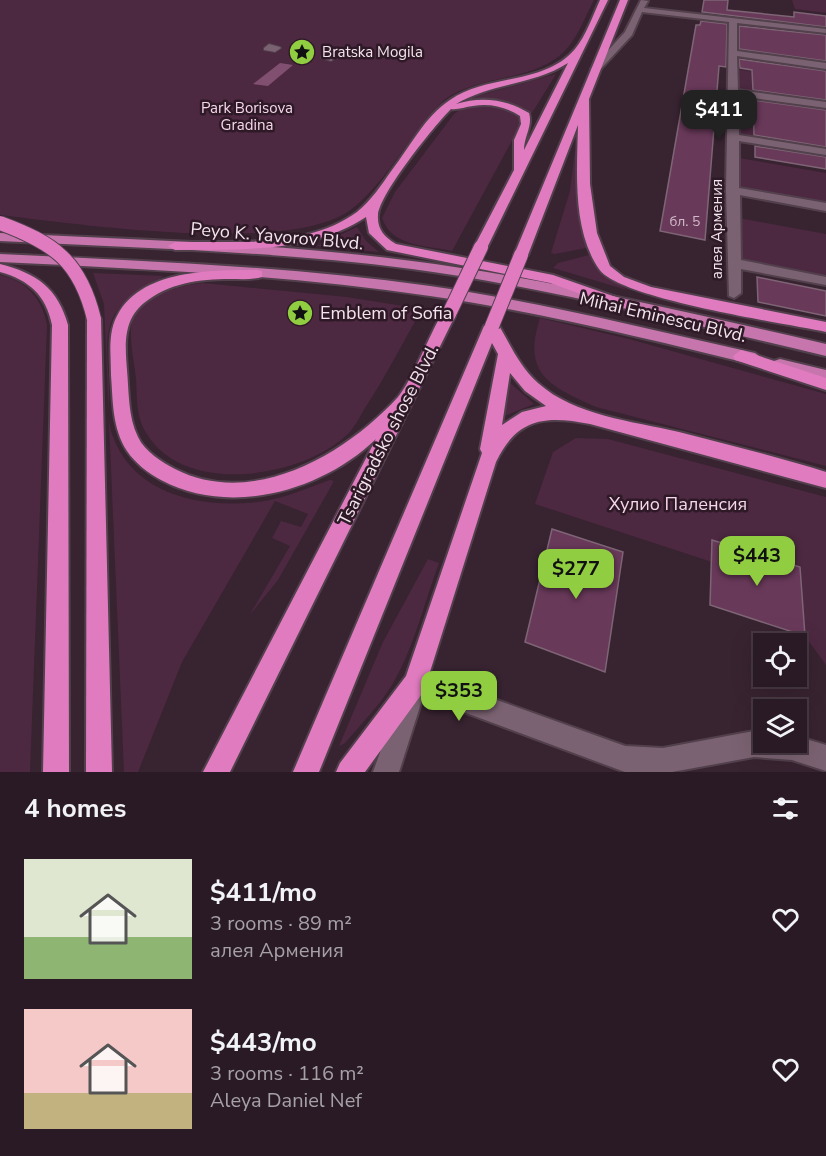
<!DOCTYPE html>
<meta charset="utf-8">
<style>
:root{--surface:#2a1a25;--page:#362732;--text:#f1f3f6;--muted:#a5a1a7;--line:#463842;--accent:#90cd41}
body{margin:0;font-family:"Nunito Sans",sans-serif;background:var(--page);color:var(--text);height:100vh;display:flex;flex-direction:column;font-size:22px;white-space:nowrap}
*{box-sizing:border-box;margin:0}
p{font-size:20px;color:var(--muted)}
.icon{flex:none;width:33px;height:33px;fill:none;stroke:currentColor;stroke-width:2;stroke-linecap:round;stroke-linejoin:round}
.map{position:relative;height:772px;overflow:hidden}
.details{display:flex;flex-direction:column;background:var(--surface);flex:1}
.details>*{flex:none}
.fabs{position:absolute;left:753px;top:633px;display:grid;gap:12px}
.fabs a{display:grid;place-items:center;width:54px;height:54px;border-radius:0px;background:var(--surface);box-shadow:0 6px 24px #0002,0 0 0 2px var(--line);font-size:30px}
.price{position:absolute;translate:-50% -51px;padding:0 14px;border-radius:12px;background:var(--accent);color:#111;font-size:20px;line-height:39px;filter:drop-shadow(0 2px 3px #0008)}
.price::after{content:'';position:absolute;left:50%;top:36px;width:18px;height:14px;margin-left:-9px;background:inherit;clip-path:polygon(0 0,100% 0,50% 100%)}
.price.on{background:#222;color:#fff}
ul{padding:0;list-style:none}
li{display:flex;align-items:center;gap:18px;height:150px;padding:0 24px}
li span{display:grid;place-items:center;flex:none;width:168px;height:120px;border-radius:0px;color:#555}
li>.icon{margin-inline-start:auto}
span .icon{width:72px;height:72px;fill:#fffc;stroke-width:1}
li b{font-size:26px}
h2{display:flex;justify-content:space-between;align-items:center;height:72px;padding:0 24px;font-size:26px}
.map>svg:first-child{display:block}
.green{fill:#4d2841}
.water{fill:#815071}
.building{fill:#69395a;stroke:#7e6575;stroke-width:1.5}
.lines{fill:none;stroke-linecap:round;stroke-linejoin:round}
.pedestrian-casing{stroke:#52404c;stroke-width:2}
.minor-casing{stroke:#52404c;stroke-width:4}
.primary-casing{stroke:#52404c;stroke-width:4}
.trunk-casing{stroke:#52404c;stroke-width:4}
.pedestrian{fill:#7b6272;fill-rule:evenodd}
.minor{fill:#7b6272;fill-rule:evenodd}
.primary{fill:#c775ad;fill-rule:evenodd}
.trunk{fill:#e07bc0;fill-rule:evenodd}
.trunk-bridge-casing{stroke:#52404c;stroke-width:16;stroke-linecap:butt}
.trunk-bridge{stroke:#e07bc0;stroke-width:14}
.labels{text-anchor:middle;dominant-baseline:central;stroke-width:5;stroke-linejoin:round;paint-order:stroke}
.far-number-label{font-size:14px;fill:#d0b9c8}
.far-poi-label{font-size:15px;fill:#f3e4ed;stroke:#2e1927;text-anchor:start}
.far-park-label{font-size:15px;fill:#f6d6ea;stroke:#2e1927}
.far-street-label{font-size:15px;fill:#f3e4ed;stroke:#2e1927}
.street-label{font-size:18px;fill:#f3e4ed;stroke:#2e1927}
.poi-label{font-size:18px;fill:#f3e4ed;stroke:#2e1927;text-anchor:start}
.park-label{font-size:18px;fill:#f6d6ea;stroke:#2e1927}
</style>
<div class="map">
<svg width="826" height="772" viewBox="0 0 826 772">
<rect width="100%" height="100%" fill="#382331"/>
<!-- green -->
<g class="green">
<path d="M 0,0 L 594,0 C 587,13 581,29 572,42 C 543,84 482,72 444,100 C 410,133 390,178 353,208 C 295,256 77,224 0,215 Z"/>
<path d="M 792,0 L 826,0 L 826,13 L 795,9 Z"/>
<path d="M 733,69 L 826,81 L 826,105 L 732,92 Z"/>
<path d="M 556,74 L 532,113 L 502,100 L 470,98 Z"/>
<path d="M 482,106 C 496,106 518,107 521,124 L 452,251 C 425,245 392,247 382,218 L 395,192 L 454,114 L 463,108 Z"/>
<path d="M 733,109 L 826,123 L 826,152 L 733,137 Z"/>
<path d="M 575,150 L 579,151 L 577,193 L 586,248 L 555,254 L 551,253 L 570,191 Z"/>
<path d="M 733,157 L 826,173 L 826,207 L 732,190 Z"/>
<path d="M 733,217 L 826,234 L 826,281 L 733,263 Z"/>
<path d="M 357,227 L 366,241 L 379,252 L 316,246 Z"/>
<path d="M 589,255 L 601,273 L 627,290 L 553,268 L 558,263 Z"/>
<path d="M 93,273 L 164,276 C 157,281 148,284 140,289 C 100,316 107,342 109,385 C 109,400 107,420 112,434 C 133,497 207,510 265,501 C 287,497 308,488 330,480 L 334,481 L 278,580 L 249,616 L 290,546 L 272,538 L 281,521 L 301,527 L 308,514 L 275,501 L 182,662 L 138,772 L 124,772 L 104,304 Z"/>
<path d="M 0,275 C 26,281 42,298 47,325 L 30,772 L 0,772 Z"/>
<path d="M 203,283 L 347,297 L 422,309 C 403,342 386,376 365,408 C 360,416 355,427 348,434 C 324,456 293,467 262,472 C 220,479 168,472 145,431 C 136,416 137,396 136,378 C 134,362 130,344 131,328 C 134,297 177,286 203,283 Z"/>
<path d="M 540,318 L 629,339 L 826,394 L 826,466 L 596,407 C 549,386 522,374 540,318 Z"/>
<path d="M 509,382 L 534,404 L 502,417 L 508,383 Z"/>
<path d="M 576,438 L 608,439 L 826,497 L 826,665 L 805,636 L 800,567 L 713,540 L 712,562 L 535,504 L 553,452 Z"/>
<path d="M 428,559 L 439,563 C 424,603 414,648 392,685 C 379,706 361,724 345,743 L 339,746 L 383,642 Z"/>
</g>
<!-- water -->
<path class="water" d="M 280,63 L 293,65 L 268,86 L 253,84 Z"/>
<!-- building -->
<g class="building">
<path d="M 704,0 L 728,0 L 727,10 L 794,17 L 794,12 L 826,16 L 826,27 L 702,12 Z"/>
<path d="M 701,21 L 727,24 L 726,67 L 719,66 L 705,240 L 660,231 L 696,25 L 700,25 Z"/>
<path d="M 739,26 L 826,35 L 826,61 L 739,49 Z"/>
<path d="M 739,59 L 826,71 L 826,100 L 753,90 L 752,70 L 740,68 Z"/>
<path d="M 753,100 L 826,110 L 826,147 L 754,135 Z"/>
<path d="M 755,146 L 826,157 L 826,169 L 755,157 Z"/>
<path d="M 757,277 L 826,291 L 826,316 L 758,302 Z"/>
<path d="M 552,529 L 623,552 L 605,672 L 525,642 Z"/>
<path d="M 712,540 L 800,567 L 805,636 L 710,605 Z"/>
</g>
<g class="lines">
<!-- pedestrian casing -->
<g class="pedestrian-casing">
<g id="pedestrian">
<path d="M 269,44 L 280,47 L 281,48 L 275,52 L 264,50 L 264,48 Z"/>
<path d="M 326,53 L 339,56 L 331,61 L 321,58 L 321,56 Z"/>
</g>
</g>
<!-- minor casing -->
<g class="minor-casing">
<g id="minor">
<path d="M 641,0 L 648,1 L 644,8 L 826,29 L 826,33 L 737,23 L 737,51 L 826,63 L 826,69 L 737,56 L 738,90 L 826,102 L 826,108 L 738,96 L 739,135 L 826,149 L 826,155 L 739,141 L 739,188 L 826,203 L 826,211 L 740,195 L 741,260 L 826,277 L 826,285 L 741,269 L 741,293 L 734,298 L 729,296 L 726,190 L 729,22 L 642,12 L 632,35 L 597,73 L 591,73 L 591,69 L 625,32 Z"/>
<path d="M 416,671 L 625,746 L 663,748 L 754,731 L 764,732 L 764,742 L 796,742 L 796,736 L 826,745 L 826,771 L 792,760 L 754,757 L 672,772 L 625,772 L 423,697 L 399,772 L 373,772 L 408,675 Z"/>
</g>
</g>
<!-- primary casing -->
<g class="primary-casing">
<g id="primary">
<path d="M 0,233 C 137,240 276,243 412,261 C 552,279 689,313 826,344 L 826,356 C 689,324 552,288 412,269 C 276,251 138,248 0,241 Z"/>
<path d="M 0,254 C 144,261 288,266 430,286 C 540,302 647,329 755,353 L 763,359 L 755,365 C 647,339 540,312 430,296 C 288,275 144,269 0,262 Z"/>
<path d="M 780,359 L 826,370 L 826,382 L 774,369 L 772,365 L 774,361 Z"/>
</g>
</g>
<!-- trunk casing -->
<g class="trunk-casing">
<g id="trunk">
<path d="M 600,0 L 608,0 L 486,250 L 476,250 L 474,247 L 514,170 L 514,140 L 521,124 L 520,116 C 506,107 490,103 473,106 C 465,107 457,110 451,109 C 434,126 380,193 378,215 C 377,229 384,237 396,244 L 553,275 L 630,302 L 632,305 L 630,308 L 620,308 L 550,283 L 387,250 L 369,233 L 366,217 C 309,254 240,249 175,250 L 168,246 L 175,242 C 234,241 306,249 357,212 C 371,201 382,184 392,170 C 410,147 425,116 450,100 C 487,74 545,85 575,49 C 586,36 593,15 600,0 ZM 568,63 L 524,150 C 524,136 533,126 529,113 C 506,99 481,96 456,104 C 491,83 534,85 568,63 Z"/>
<path d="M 620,0 L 628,0 L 589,99 L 590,184 L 597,233 L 610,266 L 624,277 L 651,287 L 826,322 L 826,332 C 784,323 619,299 599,269 C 572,230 577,171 578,125 L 528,255 L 521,259 L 514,255 Z"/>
<path d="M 0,264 C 36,273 58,288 68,325 L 69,772 L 43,772 L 52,325 C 46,295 29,280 0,272 Z"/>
<path d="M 257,270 L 262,271 L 262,277 C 252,280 241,279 230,279 C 199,279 169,283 144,303 C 123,320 125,345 127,370 C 129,392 128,417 138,437 C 145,452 162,462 175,469 C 253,509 346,454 398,397 C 413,379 429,335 443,312 L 448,311 L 455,316 L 230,772 L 203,772 L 376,439 C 322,491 230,517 161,480 C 148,473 135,463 127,451 C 112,428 113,401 111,375 C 111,360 109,345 112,330 C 127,269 209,270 257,270 Z"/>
<path d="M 94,314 L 101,319 L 112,772 L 86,772 L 87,319 Z"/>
<path d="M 492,321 L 497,322 C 510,344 519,366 538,383 C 575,416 632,421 679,432 C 729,445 778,457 826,472 L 826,488 L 590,424 C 545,415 517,418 496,462 L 424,691 L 365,772 L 336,772 L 340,763 L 406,676 L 482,453 L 480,449 L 498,354 L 492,343 L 319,772 L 293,772 L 484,326 ZM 510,373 L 525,391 L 546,406 L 522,412 L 502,425 Z"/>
<path d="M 741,350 L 826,378 L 826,390 L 735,360 L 733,356 Z"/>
</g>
</g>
<!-- pedestrian -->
<use href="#pedestrian" class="pedestrian"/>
<!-- minor -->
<use href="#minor" class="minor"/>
<!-- primary -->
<use href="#primary" class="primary"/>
<!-- trunk -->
<use href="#trunk" class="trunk"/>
<!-- trunk-bridge casing -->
<g class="trunk-bridge-casing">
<g id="trunk-bridge">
<path d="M 0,223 C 54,243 80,261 94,319"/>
<path d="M 448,316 L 481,247"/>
<path d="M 492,326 L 521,255"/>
</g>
</g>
<!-- trunk-bridge -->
<use href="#trunk-bridge" class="trunk-bridge"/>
</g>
<!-- icons -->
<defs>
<g id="sight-disc" transform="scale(1.35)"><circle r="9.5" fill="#90cd41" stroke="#2e1927"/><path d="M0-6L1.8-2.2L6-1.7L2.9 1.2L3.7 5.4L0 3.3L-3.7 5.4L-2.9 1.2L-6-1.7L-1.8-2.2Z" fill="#111"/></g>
</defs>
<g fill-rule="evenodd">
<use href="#sight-disc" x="302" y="52"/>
<use href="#sight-disc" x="300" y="313"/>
</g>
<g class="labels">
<!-- far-number labels -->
<g class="far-number-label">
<text x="685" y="221">бл. 5</text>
</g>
<!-- far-poi labels -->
<g class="far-poi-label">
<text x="322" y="52">Bratska Mogila</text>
</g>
<!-- far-park labels -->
<g class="far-park-label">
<text x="247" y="108">Park Borisova<tspan x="247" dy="17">Gradina</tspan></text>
</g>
<!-- far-street labels -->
<g class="far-street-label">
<text transform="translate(717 229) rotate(-90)">алея Армения</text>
</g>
<!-- street labels -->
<g class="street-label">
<text transform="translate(277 236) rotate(5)">Peyo K. Yavorov Blvd.</text>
<text transform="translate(663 317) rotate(13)">Mihai Eminescu Blvd.</text>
<text transform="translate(388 435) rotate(-63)">Tsarigradsko shose Blvd.</text>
</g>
<!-- poi labels -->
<g class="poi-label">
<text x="320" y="313">Emblem of Sofia</text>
</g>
<!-- park labels -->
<g class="park-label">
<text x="678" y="504">Хулио Паленсия</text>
</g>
</g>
</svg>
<div class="fabs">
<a><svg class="icon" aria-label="locate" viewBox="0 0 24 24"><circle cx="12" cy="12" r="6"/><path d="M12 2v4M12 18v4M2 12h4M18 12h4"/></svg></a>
<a><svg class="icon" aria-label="layers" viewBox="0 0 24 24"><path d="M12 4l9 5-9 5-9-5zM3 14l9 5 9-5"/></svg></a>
</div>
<b class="price on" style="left:719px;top:141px">$411</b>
<b class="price" style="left:757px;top:587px">$443</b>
<b class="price" style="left:576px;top:600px">$277</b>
<b class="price" style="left:459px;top:722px">$353</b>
</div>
<section class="details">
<h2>4 homes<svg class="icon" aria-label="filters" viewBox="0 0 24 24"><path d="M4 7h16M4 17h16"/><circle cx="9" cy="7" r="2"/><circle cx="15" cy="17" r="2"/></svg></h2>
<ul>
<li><span style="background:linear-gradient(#dfe7d0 65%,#8fb573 0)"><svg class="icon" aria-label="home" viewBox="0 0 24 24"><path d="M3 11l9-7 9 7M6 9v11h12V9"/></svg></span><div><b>$411/mo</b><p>3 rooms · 89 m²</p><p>алея Армения</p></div><svg class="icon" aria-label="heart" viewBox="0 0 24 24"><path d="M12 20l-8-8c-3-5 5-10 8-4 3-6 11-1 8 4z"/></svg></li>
<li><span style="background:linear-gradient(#f6c9c9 70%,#c2b280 0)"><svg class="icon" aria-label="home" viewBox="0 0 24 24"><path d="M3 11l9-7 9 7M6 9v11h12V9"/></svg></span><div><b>$443/mo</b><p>3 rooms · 116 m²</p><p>Aleya Daniel Nef</p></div><svg class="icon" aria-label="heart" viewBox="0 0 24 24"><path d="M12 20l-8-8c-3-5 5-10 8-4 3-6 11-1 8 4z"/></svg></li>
</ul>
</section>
